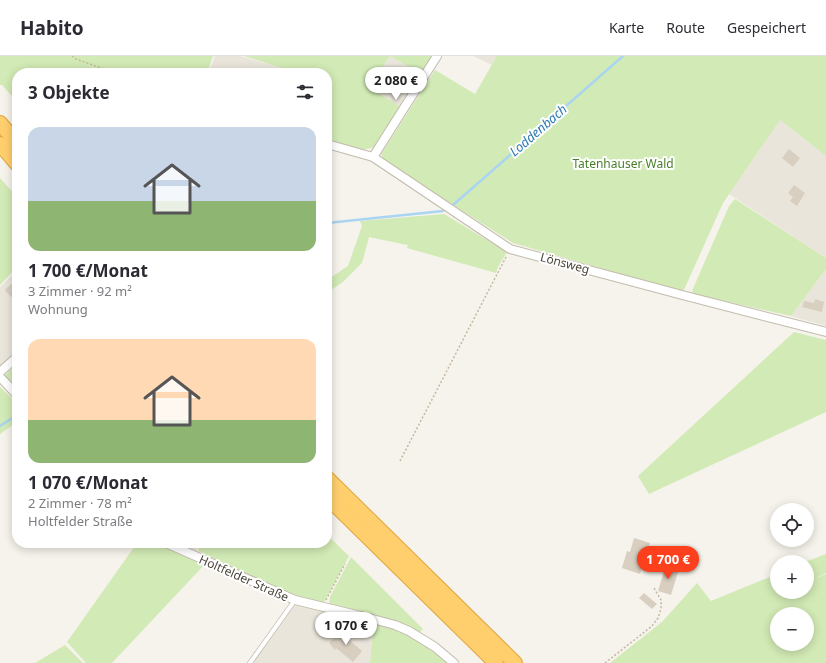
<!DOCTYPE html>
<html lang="de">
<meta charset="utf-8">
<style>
:root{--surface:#fff;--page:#f7f7f7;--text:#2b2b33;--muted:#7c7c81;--line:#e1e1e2;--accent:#fc3f1d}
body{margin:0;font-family:"Noto Sans",sans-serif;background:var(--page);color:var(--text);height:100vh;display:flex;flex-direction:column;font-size:15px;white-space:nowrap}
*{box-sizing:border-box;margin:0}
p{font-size:13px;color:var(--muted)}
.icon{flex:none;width:22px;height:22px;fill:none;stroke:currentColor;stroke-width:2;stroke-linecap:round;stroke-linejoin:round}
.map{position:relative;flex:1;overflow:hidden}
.side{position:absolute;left:12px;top:12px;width:320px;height:480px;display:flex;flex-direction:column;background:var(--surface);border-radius:16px;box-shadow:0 2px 10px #0003}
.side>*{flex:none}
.tools{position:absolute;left:770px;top:447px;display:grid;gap:8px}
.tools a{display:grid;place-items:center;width:44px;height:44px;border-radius:50%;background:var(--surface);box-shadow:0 2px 10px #0003;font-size:20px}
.price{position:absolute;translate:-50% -34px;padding:0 9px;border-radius:14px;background:#fff;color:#222;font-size:13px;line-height:26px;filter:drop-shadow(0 1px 2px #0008)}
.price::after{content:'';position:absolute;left:50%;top:24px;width:12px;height:9px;margin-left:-6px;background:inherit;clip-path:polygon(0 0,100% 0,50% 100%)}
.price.on{background:var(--accent);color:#fff}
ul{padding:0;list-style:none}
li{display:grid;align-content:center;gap:8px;height:212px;padding:0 16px}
li span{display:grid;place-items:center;height:124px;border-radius:12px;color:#555}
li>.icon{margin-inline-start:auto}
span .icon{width:72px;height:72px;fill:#fffc;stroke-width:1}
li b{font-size:17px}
h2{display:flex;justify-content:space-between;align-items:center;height:48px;padding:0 16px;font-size:17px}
header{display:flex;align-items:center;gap:24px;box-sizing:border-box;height:56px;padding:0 20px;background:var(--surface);border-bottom:1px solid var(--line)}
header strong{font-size:19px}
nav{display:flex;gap:22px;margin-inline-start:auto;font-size:14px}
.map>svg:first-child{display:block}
.residential{fill:#eae5da}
.green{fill:#d2eab5;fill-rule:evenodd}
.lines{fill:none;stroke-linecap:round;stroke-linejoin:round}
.stream{stroke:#a9d4f2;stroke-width:2.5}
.building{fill:#d8cfc1}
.service-casing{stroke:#c2bbae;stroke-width:5.5}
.minor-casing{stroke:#c2bbae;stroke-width:10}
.motorway-casing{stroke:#e0a43c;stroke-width:16}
.path{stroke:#c4b79f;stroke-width:1.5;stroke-dasharray:2 2;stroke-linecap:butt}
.service{stroke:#fff;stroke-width:4}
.minor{stroke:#fff;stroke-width:8}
.motorway{stroke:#ffcf6e;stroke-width:14}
.labels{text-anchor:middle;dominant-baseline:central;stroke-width:4;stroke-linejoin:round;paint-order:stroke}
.park-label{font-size:12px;fill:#4a7f2a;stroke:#fff}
.street-label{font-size:12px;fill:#4b4439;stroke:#fff}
.water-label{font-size:13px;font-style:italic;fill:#2e7ab2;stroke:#fff}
</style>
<header>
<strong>Habito</strong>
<nav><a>Karte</a><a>Route</a><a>Gespeichert</a></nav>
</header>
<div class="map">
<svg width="826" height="607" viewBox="0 0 826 607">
<rect width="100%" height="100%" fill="#f6f3ec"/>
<!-- residential -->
<g class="residential">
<path d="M 215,0 L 240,0 L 296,16 L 295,17 L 209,17 Z"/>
<path d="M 390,0 L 421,18 L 400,51 L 369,31 Z"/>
<path d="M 473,0 L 497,0 L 492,9 Z"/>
<path d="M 780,64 L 826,100 L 826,202 L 729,138 Z"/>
<path d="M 826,213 L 826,270 L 791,260 Z"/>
<path d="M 17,214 L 17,296 L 0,311 L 0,231 Z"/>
<path d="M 178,487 L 198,487 L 196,495 Z"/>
<path d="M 295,546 L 374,566 L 370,607 L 252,607 Z"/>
</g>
<!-- green -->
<g class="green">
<path d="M 0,0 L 213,0 L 207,17 L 17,17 L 17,46 L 2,29 L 0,29 Z"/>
<path d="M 244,0 L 434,0 L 421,18 L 390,0 L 369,31 L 400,51 L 376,91 L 362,94 L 327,83 L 327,17 L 295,17 L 295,16 Z"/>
<path d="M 497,0 L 826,0 L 826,100 L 780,64 L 723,147 L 683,236 L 513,187 L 385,106 L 381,98 L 435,14 L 475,38 Z"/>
<path d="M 0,122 L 17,141 L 17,211 L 0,229 Z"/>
<path d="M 735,143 L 826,202 L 826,213 L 791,260 L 694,238 L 692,235 L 729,150 Z"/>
<path d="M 444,158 L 507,196 L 498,211 L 496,217 L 407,192 L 408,188 L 407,189 L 369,181 L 362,207 L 344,225 L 327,237 L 327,224 L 348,210 L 362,170 L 360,165 Z"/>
<path d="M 794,276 L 826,284 L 826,356 L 649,438 L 638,420 Z"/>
<path d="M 17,308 L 17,334 L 4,320 Z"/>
<path d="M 0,331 L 17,347 L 17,366 L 0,378 Z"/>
<path d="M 327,479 L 349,500 L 322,550 L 296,543 L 198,495 L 200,487 L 327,487 Z"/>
<path d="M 137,487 L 161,487 L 205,508 L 112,607 L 86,607 L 67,586 Z"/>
<path d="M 826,498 L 826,517 L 812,524 L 826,518 L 826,607 L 610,607 L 662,566 L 697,527 L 711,545 L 777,518 L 777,536 L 807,536 L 807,506 L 805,506 ZM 777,558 L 807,558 L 807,588 L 777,588 Z"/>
<path d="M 351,501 L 423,573 L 420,576 L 400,568 L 329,548 L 330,541 Z"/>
<path d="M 374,566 L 396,573 L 423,588 L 448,607 L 370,607 Z"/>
<path d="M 65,589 L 83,607 L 35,607 Z"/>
</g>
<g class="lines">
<!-- stream -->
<g class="stream">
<path d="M 453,149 L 623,0"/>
<path d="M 327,167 L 443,155"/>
<path d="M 0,370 L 17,359"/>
</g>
</g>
<!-- building -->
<g class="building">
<path d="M 397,20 L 408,27 L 403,35 L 392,29 Z"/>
<path d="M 789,93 L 800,102 L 793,111 L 782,102 Z"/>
<path d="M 794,129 L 805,137 L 797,150 L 790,145 L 793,141 L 788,137 Z"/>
<path d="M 11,228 L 17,236 L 11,241 L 5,234 Z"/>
<path d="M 815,243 L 824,246 L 822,256 L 802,251 L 804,245 L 814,247 Z"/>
<path d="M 634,482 L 650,487 L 640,518 L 622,512 L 627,495 L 630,496 Z"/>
<path d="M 666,509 L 679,513 L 671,539 L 658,535 Z"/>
<path d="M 644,537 L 657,548 L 652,553 L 639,542 Z"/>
<path d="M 343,573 L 350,580 L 347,582 L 362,595 L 353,606 L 336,592 L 335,594 L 329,587 Z"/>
</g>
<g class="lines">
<!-- service casing -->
<g class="service-casing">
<path id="service" d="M 250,607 L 295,544"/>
</g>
<!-- minor casing -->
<g class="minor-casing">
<g id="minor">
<path d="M 327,88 L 373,101 L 510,193 L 686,240 L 826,276"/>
<path d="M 373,101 L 437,0"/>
<path d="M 0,316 L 17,301"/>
<path d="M 0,321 L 17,339"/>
<path d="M 166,487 L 295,544 L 369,562 L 395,569 L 409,575 L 435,591 L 454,607"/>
</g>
</g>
<!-- motorway casing -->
<g class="motorway-casing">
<g id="motorway">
<path d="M 0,67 L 17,87"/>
<path d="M 0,88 L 17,108"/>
<path d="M 327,422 L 515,607"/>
<path d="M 327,441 L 496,607"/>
</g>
</g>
<!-- path -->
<g class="path">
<path d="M 72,0 L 76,3 L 115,17"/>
<path d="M 400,405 L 506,201"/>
<path d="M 326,544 L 345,508"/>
<path d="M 605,607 L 652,570 L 658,562 L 661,553 L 661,544 L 654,532"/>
</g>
<!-- service -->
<use href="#service" class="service"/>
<!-- minor -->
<use href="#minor" class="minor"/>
<!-- motorway -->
<use href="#motorway" class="motorway"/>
</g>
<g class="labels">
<!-- park labels -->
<g class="park-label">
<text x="623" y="107">Tatenhauser Wald</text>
</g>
<!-- street labels -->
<g class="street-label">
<text transform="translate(565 207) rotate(15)">Lönsweg</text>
<text transform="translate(244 522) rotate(24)">Holtfelder Straße</text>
</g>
<!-- water labels -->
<g class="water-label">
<text transform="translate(538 74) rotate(-41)">Loddenbach</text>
</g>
</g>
</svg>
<div class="tools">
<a><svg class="icon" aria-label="locate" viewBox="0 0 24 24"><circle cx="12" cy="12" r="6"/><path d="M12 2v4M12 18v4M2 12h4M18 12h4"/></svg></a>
<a>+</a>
<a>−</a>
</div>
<b class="price" style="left:396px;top:45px">2 080 €</b>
<b class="price on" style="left:668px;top:524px">1 700 €</b>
<b class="price" style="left:346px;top:590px">1 070 €</b>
<section class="side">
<h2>3 Objekte<svg class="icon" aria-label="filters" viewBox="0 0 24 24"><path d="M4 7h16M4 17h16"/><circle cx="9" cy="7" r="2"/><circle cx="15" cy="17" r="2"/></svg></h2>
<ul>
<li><span style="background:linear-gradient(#c9d6e8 60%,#8fb573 0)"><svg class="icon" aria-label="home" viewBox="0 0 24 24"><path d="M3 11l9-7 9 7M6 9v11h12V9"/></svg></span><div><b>1 700 €/Monat</b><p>3 Zimmer · 92 m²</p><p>Wohnung</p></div></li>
<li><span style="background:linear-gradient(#ffd9b3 65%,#8fb573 0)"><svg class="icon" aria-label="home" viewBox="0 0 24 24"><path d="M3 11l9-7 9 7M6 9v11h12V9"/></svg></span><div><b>1 070 €/Monat</b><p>2 Zimmer · 78 m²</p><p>Holtfelder Straße</p></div></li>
</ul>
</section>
</div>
